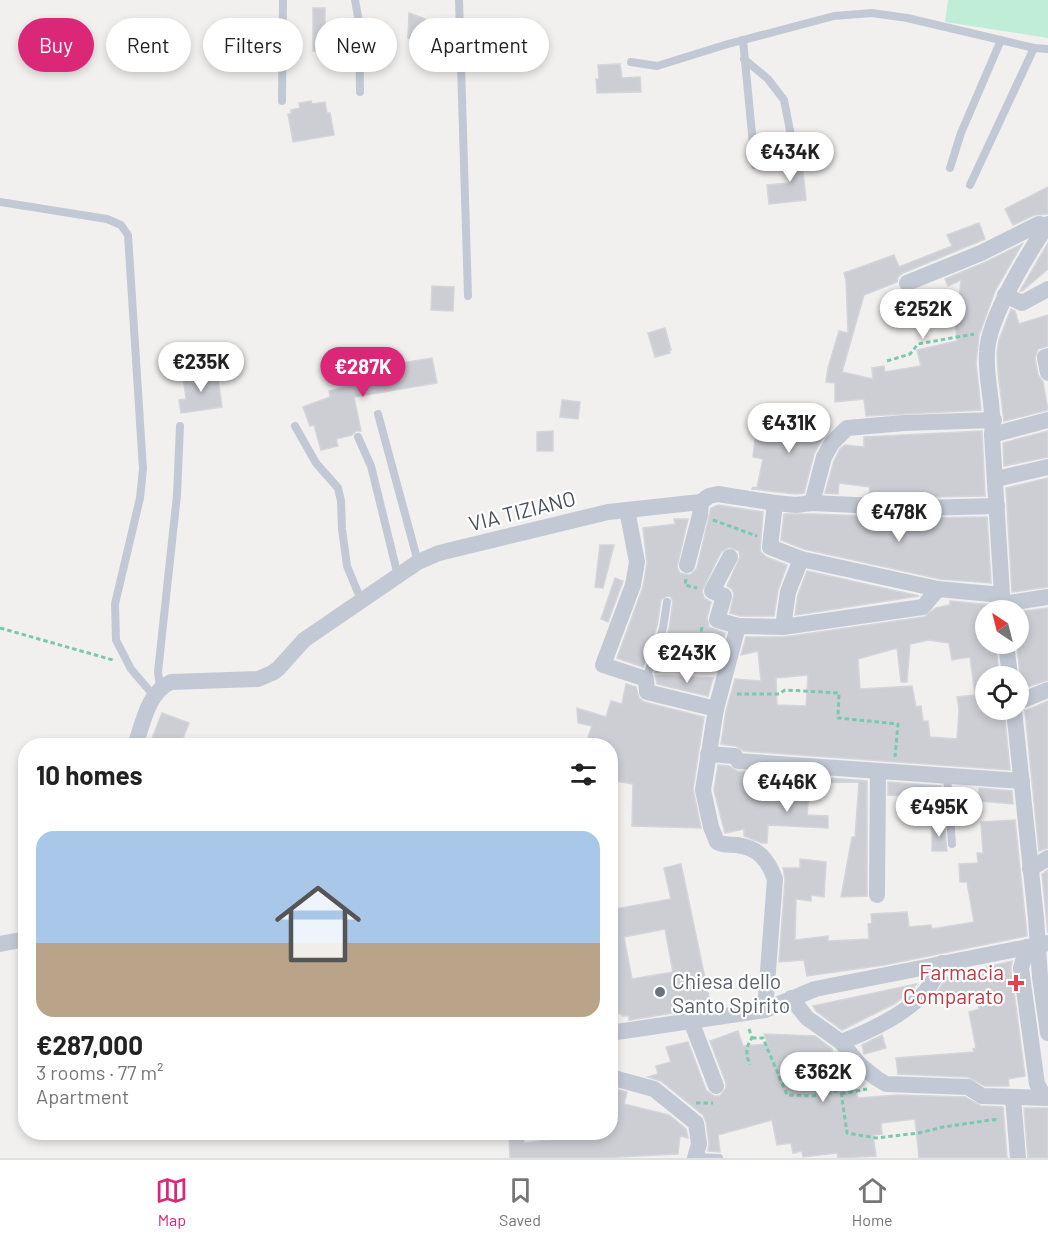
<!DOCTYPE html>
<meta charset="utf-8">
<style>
:root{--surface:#fff;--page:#f6f6f6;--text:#222;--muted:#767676;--line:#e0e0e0;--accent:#db2777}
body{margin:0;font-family:Barlow,sans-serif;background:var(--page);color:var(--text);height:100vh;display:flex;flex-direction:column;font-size:22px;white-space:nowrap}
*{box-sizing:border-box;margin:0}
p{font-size:20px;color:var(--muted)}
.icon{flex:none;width:33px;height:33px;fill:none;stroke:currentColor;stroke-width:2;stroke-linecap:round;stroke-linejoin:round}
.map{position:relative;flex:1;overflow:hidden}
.side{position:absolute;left:18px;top:738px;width:600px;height:402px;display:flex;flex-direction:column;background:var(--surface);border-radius:24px;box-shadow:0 3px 9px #0003}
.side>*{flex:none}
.hud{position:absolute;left:18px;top:18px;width:600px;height:54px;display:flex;gap:12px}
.needle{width:39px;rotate:325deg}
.controls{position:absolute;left:975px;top:600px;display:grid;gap:12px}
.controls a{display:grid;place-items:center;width:54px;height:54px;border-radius:50%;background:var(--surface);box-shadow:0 3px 9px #0003;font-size:30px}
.price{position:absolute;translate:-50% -51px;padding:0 14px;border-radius:21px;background:#fff;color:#222;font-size:20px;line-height:39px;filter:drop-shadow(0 2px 3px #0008)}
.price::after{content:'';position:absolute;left:50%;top:36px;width:18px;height:14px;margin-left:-9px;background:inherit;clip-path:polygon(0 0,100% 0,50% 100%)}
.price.current{background:var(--accent);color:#fff}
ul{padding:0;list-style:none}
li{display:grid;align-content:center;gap:12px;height:318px;padding:0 18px}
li+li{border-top:2px solid var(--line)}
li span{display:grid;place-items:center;height:186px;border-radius:18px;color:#555}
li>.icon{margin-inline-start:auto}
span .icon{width:108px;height:108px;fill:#fffc;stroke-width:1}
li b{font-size:26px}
h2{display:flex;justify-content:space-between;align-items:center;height:72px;padding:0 18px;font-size:26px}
.chip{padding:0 21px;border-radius:27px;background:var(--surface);box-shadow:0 3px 9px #0003;font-size:21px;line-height:54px}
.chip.current{background:var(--accent);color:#fff}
.dock{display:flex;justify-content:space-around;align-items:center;height:84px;border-top:2px solid var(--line);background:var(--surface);font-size:16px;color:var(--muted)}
.dock a{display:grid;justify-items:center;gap:3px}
.dock .current{color:var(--accent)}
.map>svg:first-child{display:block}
.pitch{fill:#bfedd7}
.building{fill:#ccced4;stroke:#d3d5da;stroke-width:1.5;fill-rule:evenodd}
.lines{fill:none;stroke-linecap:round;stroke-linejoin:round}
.path{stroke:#79caad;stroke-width:3;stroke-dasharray:4.5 3;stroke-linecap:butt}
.lane{stroke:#c3c9d4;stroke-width:8}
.street{stroke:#c3c9d4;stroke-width:16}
.health-dot{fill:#e0444e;stroke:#fff;stroke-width:2}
.worship-dot{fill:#6b7280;stroke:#fff;stroke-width:2}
.labels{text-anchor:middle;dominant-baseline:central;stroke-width:4.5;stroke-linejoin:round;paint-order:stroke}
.street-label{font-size:21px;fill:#48505c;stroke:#fff}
.health-label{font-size:21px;fill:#be3a42;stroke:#fff;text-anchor:end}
.worship-label{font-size:21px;fill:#5b616d;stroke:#fff;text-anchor:start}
</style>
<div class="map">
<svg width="1048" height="1158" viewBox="0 0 1048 1158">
<rect width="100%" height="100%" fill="#f2f0ef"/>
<!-- pitch -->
<path class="pitch" d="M 948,0 L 1048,0 L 1048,38 L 945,22 Z"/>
<!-- building -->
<g class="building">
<rect x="313" y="8" width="12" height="43"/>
<path d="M 409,13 L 425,19 L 424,24 L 428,30 L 421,40 L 408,38 Z"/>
<path d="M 620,64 L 622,78 L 640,77 L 641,92 L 597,93 L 596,79 L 599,79 L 598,65 Z"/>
<path d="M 311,101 L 312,104 L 325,102 L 327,113 L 330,113 L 334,135 L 293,142 L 288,114 L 291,114 L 291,110 L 300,108 L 299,103 Z"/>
<path d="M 801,151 L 806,200 L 769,204 L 767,185 L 789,183 L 786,153 Z"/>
<path d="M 1048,187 L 1048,214 L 1034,215 L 1013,225 L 1005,209 Z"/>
<path d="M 979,223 L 985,239 L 903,273 L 898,277 L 897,282 L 864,295 L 842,372 L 873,379 L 872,368 L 884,366 L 885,372 L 921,366 L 917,350 L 957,341 L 955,320 L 957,320 L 961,280 L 948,286 L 945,279 L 986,262 L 1022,244 L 995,291 L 979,335 L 976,363 L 981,410 L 866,416 L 864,399 L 835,402 L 835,383 L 826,382 L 828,368 L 839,331 L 848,333 L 846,280 L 844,273 L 894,255 L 899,267 L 952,246 L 947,235 Z"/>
<path d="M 1048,243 L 1048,269 L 1022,291 L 1020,291 Z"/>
<path d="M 432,286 L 454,287 L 453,311 L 431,310 Z"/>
<path d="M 1011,309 L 1015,311 L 1019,324 L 1048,315 L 1048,346 L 1038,349 L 1035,358 L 1038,375 L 1043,382 L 1048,410 L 1004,421 L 998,372 L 997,353 L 999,340 Z"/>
<path d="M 665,328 L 671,350 L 669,350 L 670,353 L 655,357 L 648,333 Z"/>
<path d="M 432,358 L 437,383 L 354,397 L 361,431 L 356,431 L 352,435 L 336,439 L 338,446 L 321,450 L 314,425 L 310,426 L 303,407 L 330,397 L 329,391 L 365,382 L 363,369 Z"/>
<path d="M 217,371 L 222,407 L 181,413 L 179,400 L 186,399 L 183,376 Z"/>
<path d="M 562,400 L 580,402 L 578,419 L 560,417 Z"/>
<path d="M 776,414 L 810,418 L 811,426 L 813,418 L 825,419 L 823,437 L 814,454 L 804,493 L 796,494 L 752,489 L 753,487 L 757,488 L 763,459 L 753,457 L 755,440 L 773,442 Z"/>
<path d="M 553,431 L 553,451 L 537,451 L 537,432 Z"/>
<path d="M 982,431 L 985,496 L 920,497 L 869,495 L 870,487 L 839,483 L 838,494 L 825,493 L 834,461 L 840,449 L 845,445 L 864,447 L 864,437 Z"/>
<path d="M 1048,431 L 1048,457 L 1004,466 L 1003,443 Z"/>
<path d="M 1048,478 L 1048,587 L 1012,592 L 1006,488 Z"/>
<path d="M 718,505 L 763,512 L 760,551 L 766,557 L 787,565 L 778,590 L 774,616 L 740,616 L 730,613 L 734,594 L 732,589 L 727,586 L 740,557 L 739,551 L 729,547 L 721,552 L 702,591 L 704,598 L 711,602 L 707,618 L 709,627 L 725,633 L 718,660 L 655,673 L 669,629 L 673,602 L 671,597 L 667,596 L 661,600 L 657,626 L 643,667 L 617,658 L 643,587 L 647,563 L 643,528 L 675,524 L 674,519 L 688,519 L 677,567 L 680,573 L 690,575 L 697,568 L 711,508 Z"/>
<path d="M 784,514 L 812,514 L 920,518 L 987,517 L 991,583 L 940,579 L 804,549 L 781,540 Z"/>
<path d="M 600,545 L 614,545 L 603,588 L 595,587 Z"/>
<path d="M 807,571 L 919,596 L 795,615 L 798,595 Z"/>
<path d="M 615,578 L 623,581 L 608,622 L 601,619 Z"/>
<path d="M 950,601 L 992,605 L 993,610 L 986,610 L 986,644 L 996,644 L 999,676 L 986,676 L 986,710 L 1004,710 L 1010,770 L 744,751 L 736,746 L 721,744 L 726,711 L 735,679 L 761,681 L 758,651 L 741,655 L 746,637 L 784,637 L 924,617 L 936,608 L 950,605 ZM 929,640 L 949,643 L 952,660 L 970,657 L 975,695 L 957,697 L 959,710 L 957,739 L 930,737 L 928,721 L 923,721 L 921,706 L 916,707 L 912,686 L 860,689 L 858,659 L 897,648 L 901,682 L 907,682 L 910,644 ZM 808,675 L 806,706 L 777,705 L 776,678 Z"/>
<path d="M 1048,608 L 1048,680 L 1018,690 L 1020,675 L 1017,644 L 1018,644 L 1018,612 Z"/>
<path d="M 655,675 L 713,678 L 708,696 L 657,684 Z"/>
<path d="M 626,684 L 636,687 L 639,698 L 644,702 L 704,717 L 693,789 L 701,828 L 632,826 L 633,784 L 610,780 L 610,746 L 585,746 L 592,726 L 578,723 L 577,708 L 606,717 L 611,701 L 622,704 Z"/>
<path d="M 1048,701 L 1048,848 L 1039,851 L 1025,711 Z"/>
<path d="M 162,713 L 189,723 L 180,746 L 149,746 Z"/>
<path d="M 718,765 L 729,766 L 737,771 L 867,781 L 867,896 L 841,897 L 852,837 L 855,837 L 859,782 L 810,783 L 807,815 L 828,816 L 828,828 L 768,825 L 767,843 L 762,843 L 744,836 L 744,829 L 725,833 L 714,790 Z"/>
<path d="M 888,782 L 941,786 L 942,799 L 888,795 Z"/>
<path d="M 979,788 L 1012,791 L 1013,804 L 979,801 Z"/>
<path d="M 1015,820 L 1027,936 L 884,965 L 807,976 L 804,960 L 779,962 L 785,880 L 783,868 L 800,868 L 800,859 L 826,862 L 824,897 L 811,895 L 811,901 L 796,899 L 795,940 L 828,936 L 828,941 L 869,939 L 868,924 L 872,923 L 871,914 L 907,912 L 909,927 L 931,925 L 932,929 L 974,922 L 967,882 L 960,882 L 959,864 L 978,863 L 977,853 L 983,853 L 981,822 Z"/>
<path d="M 944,823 L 947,851 L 932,851 L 932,824 Z"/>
<path d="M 681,864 L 711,1007 L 629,1020 L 629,1016 L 622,1016 L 622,1014 L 610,1013 L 610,1000 L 614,1000 L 610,981 L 610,910 L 671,899 L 664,868 ZM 665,929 L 673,972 L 632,979 L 624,937 Z"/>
<path d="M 1048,870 L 1048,933 L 1042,874 Z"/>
<path d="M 1012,961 L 1011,969 L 1025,1076 L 1008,1079 L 1009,1086 L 985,1086 L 968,1077 L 898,1074 L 896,1058 L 974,1052 L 973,1049 L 976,1048 L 969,1012 L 979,1009 L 974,991 L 931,1001 L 947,977 Z"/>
<path d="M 916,984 L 913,989 L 894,1004 L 842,1030 L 816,1011 L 813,1006 Z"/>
<path d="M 738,1031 L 743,1046 L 768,1044 L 764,1034 L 815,1036 L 832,1049 L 834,1078 L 849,1072 L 858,1098 L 897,1095 L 965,1097 L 981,1106 L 1003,1107 L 1007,1158 L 919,1158 L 915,1119 L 881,1123 L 882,1134 L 873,1135 L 876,1156 L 838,1158 L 837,1153 L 803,1157 L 802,1151 L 793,1153 L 791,1143 L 777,1145 L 772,1120 L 718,1135 L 720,1152 L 708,1151 L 709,1143 L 706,1122 L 703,1115 L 661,1081 L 648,1077 L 658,1074 L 656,1066 L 671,1062 L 666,1047 L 688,1042 L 706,1090 L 714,1096 L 720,1096 L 726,1088 L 726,1083 L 710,1041 Z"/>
<path d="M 882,1035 L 886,1048 L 864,1054 L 862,1045 Z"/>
<path d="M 610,1088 L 627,1092 L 624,1104 L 669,1115 L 686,1129 L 688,1138 L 680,1136 L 678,1154 L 597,1158 L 510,1158 L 509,1136 L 524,1136 L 524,1143 L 610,1132 Z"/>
<path d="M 1024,1108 L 1048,1108 L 1048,1158 L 1028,1158 Z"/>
</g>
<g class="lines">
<!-- path -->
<g class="path">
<path d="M 887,361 L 910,354 L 918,344 L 974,334"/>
<path d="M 713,520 L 757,536"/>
<path d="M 686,579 L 685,585 L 697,588"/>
<path d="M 702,627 L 699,643 L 718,648"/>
<path d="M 0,628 L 113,660"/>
<path d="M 737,694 L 779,694 L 785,690 L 839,693 L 838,718 L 898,724 L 895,757"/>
<path d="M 749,1029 L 752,1038 C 745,1047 746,1055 750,1065"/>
<path d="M 752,1038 L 763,1038 L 787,1095 L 813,1096 L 841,1090"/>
<path d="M 837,1063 L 847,1133 L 876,1138 L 919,1133 L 943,1127 L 998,1119"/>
<path d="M 841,1094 L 867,1089"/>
<path d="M 696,1103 L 713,1103"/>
</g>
<!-- lane -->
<g class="lane">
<path d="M 355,0 L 359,22 L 360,92"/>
<path d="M 459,0 L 468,296"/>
<path d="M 743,40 L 755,165"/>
<path d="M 744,59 L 768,79 L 784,100 L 793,146"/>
<path d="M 631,62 L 657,66 L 728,44 L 834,16 L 872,13 L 907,18 L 1034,48 L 1048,49"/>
<path d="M 282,101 L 283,0"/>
<path d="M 950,168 L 961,133 L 1001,40"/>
<path d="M 970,185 L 1034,48"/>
<path d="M 0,202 L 107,219 L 121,225 L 128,235 L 143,469 L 140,498 L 115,604 L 116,640 L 131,669 L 154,696"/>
<path d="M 378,414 L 418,562"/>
<path d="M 295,426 L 316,463 L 338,488 L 341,501 L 342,529 L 347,566 L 361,600"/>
<path d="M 358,437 L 371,466 L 398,576"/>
<path d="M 646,679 L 663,628 L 667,602"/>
<path d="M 160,687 L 158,672 L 177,495 L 180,426"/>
<path d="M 947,776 L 952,844"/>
<path d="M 695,1157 L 719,1158"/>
</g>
<!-- street -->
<g class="street">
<path d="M 907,283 L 981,253 L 1039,224 L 1046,226"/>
<path d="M 1005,295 L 1022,303 L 1048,289"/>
<path d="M 1048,356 L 1045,357 L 1048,373"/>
<path d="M 992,435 L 1048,420"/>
<path d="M 996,479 L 1048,467"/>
<path d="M 775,503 L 770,547 L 801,559 L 938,589 L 1002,595"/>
<path d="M 812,503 L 824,457 L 832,443 L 847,428 L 904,423 L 994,420"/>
<path d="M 627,510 L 637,562 L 633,585 L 603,665 L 646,679 L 647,692 L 716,709"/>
<path d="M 730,557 L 712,591 L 724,596 L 717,620 L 738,626"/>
<path d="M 687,565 L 700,515 L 701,502"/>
<path d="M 1002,604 L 1048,597"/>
<path d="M 1003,610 L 992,435 C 995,407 985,380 987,352 C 988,318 1029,252 1048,224"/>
<path d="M 783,627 L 788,592 L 801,559"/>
<path d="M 1006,644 L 1010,676"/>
<path d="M 1018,702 L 1048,690"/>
<path d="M 1014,710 L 1036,918 L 1040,977 L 1048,1033"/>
<path d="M 135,746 C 143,723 148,692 171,682 L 258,679 L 272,673 L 278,669 L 304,640 L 418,562 L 439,553 L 608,512 L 701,502 L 709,496 L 718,494 L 775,503 L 796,505 L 812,503 L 920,508 L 997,506"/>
<path d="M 708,754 L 735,756 L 738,761 L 1022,781"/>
<path d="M 1030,869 L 1048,858"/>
<path d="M 877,895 L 878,771"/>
<path d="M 0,944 L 26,939"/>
<path d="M 1027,947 L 1021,968 L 1037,1084 L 1045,1098"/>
<path d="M 791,998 L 807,1018 L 841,1042 L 860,1065 L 876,1078 L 886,1084 L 968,1087 L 982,1096 L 1048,1098"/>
<path d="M 765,1010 L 775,879 C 768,860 759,848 737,845 C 730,845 723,845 717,842 L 711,827 L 703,790 L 716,709 L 738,626 L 783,627 L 923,607 L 938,589"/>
<path d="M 691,1021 L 716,1086"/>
<path d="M 610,1033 L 765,1010 L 815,989 L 1048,943"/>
<path d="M 841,1042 C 868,1032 911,1012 928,988 C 934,981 938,971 942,963"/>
<path d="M 610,1077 L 654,1089 L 696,1123 L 699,1144 L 695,1158"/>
<path d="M 1013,1098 L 1018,1158"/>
</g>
</g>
<!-- markers -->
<path class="health-dot" d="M1013 974h6v6h6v6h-6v6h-6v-6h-6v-6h6z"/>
<circle class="worship-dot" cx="660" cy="992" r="6"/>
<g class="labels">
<!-- street labels -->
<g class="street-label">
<text transform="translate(522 510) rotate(-14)">VIA TIZIANO</text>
</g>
<!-- health labels -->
<g class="health-label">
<text x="1004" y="971">Farmacia<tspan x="1004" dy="24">Comparato</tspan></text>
</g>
<!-- worship labels -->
<g class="worship-label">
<text x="672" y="980">Chiesa dello<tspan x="672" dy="24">Santo Spirito</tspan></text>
</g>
</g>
</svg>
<div class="controls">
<a><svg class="needle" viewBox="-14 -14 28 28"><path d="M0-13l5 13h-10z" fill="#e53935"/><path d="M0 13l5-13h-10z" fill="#767676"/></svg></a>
<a><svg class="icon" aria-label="locate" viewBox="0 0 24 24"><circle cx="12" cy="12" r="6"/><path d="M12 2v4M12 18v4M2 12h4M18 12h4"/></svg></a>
</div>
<b class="price" style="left:790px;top:183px">€434K</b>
<b class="price" style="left:923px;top:340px">€252K</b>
<b class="price" style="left:201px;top:393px">€235K</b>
<b class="price current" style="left:363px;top:398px">€287K</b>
<b class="price" style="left:789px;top:454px">€431K</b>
<b class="price" style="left:899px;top:543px">€478K</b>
<b class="price" style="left:687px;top:684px">€243K</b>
<b class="price" style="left:787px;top:813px">€446K</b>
<b class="price" style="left:939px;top:838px">€495K</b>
<b class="price" style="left:823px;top:1103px">€362K</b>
<div class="hud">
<a class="chip current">Buy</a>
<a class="chip">Rent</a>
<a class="chip">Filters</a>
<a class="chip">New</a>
<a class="chip">Apartment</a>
</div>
<section class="side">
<h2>10 homes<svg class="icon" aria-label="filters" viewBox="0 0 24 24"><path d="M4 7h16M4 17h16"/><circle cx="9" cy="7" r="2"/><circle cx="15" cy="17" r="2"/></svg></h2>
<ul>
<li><span style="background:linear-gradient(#a9c7e8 60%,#b9a48a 0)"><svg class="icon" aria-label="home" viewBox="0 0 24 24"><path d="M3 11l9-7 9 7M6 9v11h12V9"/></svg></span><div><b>€287,000</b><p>3 rooms · 77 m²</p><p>Apartment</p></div></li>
</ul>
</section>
</div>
<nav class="dock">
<a class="current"><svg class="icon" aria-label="map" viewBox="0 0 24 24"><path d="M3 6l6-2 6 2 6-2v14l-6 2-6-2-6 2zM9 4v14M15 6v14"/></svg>Map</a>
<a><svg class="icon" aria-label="saved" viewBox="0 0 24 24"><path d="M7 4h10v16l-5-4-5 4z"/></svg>Saved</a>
<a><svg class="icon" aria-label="home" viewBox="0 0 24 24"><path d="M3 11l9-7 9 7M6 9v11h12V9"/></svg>Home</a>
</nav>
